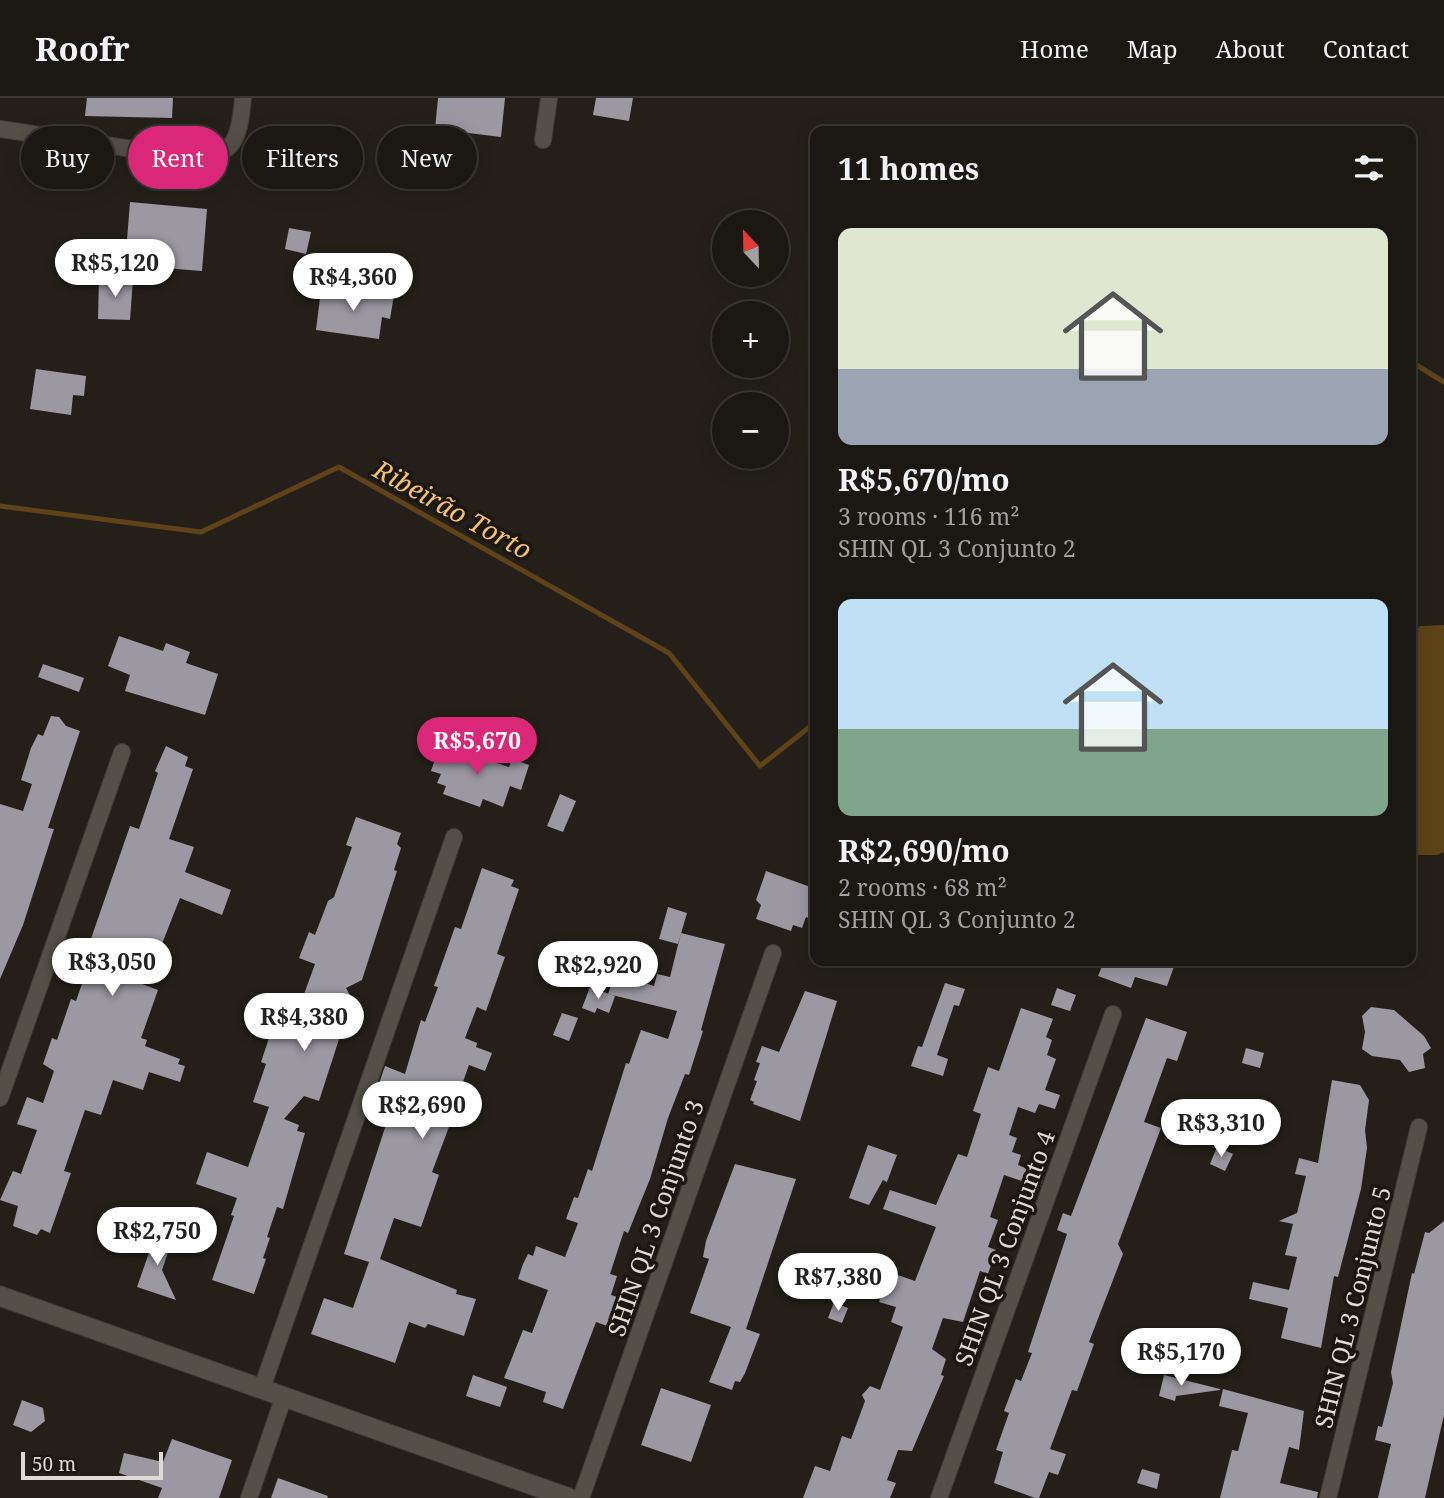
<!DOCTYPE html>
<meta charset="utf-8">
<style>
:root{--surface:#1b1813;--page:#24211c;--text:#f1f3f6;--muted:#a0a0a0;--line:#393733;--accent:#db2777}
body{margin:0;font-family:"Noto Serif",serif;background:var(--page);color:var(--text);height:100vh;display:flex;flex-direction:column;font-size:26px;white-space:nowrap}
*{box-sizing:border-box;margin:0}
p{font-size:23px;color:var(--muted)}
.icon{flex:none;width:38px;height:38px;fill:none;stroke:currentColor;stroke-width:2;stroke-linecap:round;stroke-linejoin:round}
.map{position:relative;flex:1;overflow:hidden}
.drawer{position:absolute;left:810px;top:28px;width:606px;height:840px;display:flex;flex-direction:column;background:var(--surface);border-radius:14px;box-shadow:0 4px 18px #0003,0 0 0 2px var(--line)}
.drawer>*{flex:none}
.guide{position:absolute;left:21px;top:28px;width:665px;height:63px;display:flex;gap:14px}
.needle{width:46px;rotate:338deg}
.buttons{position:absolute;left:712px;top:112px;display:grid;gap:14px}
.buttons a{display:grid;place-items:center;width:77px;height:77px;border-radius:50%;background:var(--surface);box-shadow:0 4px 18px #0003,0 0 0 2px var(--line);font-size:35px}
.scale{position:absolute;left:21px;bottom:18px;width:142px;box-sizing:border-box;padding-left:7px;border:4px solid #dedbd6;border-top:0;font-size:19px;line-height:24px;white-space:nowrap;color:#dedbd6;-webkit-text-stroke:5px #1b1710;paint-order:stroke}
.price{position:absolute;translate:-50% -60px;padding:0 16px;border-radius:24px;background:#fff;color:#222;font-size:23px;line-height:46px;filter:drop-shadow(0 2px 4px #0008)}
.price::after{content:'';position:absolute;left:50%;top:42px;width:21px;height:16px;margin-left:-10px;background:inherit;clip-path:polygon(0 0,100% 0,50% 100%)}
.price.active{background:var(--accent);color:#fff}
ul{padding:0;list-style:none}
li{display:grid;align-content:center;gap:14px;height:371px;padding:0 28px}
li span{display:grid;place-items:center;height:217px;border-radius:14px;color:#555}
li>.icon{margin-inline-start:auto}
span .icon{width:126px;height:126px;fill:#fffc;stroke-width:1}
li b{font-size:30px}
h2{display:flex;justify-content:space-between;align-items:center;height:84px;padding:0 28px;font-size:30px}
.chip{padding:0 24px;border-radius:32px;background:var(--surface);box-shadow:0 4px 18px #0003,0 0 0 2px var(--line);font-size:24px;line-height:63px}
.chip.active{background:var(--accent);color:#fff}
header{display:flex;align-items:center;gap:42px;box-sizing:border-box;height:98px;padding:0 35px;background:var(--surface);border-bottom:2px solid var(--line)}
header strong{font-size:33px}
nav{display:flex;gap:38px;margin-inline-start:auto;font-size:24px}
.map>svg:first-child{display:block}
.water{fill:#5d4317}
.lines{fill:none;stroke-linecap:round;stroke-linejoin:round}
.stream{stroke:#5d4317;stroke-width:5}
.building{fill:#9b98a2}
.minor-casing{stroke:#403c37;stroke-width:18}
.tertiary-casing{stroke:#403c37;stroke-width:21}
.minor{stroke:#544f47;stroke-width:16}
.tertiary{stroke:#544f47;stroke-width:19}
.labels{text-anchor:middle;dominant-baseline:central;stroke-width:7;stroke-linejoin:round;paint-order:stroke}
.street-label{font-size:24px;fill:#dedbd6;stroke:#1b1710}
.water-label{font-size:26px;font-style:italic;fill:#f4c16e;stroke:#1b1710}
</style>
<header>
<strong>Roofr</strong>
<nav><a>Home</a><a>Map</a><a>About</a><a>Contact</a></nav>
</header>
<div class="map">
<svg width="1444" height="1400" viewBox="0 0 1444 1400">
<rect width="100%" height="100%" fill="#242019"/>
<!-- water -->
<path class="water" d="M 1444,527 L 1444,754 L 1438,757 L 1411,757 L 1411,537 L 1420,528 Z"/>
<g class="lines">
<!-- stream -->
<g class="stream">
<path d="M 1410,263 L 1444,284"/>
<path d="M 0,408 L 201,434 L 339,369 L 669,555 L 760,668 L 816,624"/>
</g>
</g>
<!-- building -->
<g class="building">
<path d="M 87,0 L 173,0 L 172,20 L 85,18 Z"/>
<path d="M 438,0 L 505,0 L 501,39 L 435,31 Z"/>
<path d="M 596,0 L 633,0 L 629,23 L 593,17 Z"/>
<path d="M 130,104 L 207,111 L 202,173 L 125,167 Z"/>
<path d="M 289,130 L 311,134 L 306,156 L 285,151 Z"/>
<path d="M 99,180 L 133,181 L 130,222 L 98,221 Z"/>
<path d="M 321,192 L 394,197 L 390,221 L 382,219 L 379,241 L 316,232 Z"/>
<path d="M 36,271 L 86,278 L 84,298 L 73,297 L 71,317 L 30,311 Z"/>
<path d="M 119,538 L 163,553 L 166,545 L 190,554 L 186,565 L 218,576 L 205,617 L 125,593 L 130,577 L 108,568 Z"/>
<path d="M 43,566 L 84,580 L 79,594 L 38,579 Z"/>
<path d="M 51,618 L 59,619 L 66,628 L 80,633 L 48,730 L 54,731 L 23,827 L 0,881 L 0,706 L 23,713 L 32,686 L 21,682 L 31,650 L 38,636 L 43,638 Z"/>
<path d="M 440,647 L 509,669 L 512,661 L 529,667 L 521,692 L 510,688 L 503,709 L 483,701 L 480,709 L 443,696 L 446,688 L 437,685 L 441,676 L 431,673 Z"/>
<path d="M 166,648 L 188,659 L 185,668 L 193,671 L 169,741 L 194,749 L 185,774 L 231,792 L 222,817 L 180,800 L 158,856 L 148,854 L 137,884 L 158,892 L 141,940 L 147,942 L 145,948 L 180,961 L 178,966 L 185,968 L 180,984 L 149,974 L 143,992 L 113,982 L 101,1017 L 85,1012 L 64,1073 L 71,1075 L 50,1135 L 41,1131 L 37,1137 L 13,1128 L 18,1108 L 0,1102 L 13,1073 L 21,1076 L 37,1032 L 17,1026 L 27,999 L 43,1005 L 54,973 L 43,966 L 52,940 L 57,942 L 71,901 L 76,903 L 85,877 L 85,858 L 130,728 L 139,731 L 158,675 L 155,673 Z"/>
<path d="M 560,696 L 576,703 L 563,734 L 547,728 Z"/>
<path d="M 356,719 L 401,735 L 397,746 L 401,750 L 394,772 L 397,773 L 362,882 L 346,890 L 352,901 L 319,1003 L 304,998 L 284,1021 L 299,1027 L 297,1033 L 305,1035 L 283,1111 L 277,1109 L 267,1139 L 270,1140 L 263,1160 L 266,1161 L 254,1196 L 212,1182 L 234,1118 L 231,1117 L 237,1100 L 196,1086 L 207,1054 L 248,1069 L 269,1009 L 253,1004 L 266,966 L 261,964 L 272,931 L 300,941 L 313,904 L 303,899 L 315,866 L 299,860 L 309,834 L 315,837 L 328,803 L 334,799 L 352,749 L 346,747 Z"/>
<path d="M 482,770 L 514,782 L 511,788 L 519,791 L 497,856 L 505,859 L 486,913 L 477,909 L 465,940 L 477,945 L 476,949 L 492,955 L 485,973 L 469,967 L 460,992 L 454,990 L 443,1018 L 452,1021 L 432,1074 L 439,1077 L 421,1129 L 394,1120 L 380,1161 L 457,1192 L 456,1196 L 476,1201 L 464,1238 L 428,1226 L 425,1230 L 409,1224 L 395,1265 L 311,1236 L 324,1200 L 353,1210 L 369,1164 L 344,1156 L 393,1005 L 374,1000 L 385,968 L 405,976 L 421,922 L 425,924 L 438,889 L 434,888 L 455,829 L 461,831 Z"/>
<path d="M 766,773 L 816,791 L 816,823 L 806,819 L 802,830 L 793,827 L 791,833 L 756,821 L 761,807 L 756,802 Z"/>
<path d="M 668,809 L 687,815 L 678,846 L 659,841 Z"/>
<path d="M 681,835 L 725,846 L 701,932 L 703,933 L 689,977 L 685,976 L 668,1020 L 650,1081 L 628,1135 L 624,1133 L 610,1176 L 617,1178 L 611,1197 L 620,1200 L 610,1229 L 596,1224 L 563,1311 L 543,1304 L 546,1294 L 504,1280 L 523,1232 L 532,1235 L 548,1192 L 518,1181 L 523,1166 L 528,1156 L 533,1158 L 536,1148 L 565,1159 L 578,1125 L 566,1121 L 574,1099 L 578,1100 L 588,1071 L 592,1073 L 626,965 L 629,966 L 641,932 L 668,941 L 677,913 L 608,896 L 615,876 L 654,888 L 657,876 L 670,879 Z"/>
<path d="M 1097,863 L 1176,863 L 1167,888 L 1135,879 L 1131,890 L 1098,878 L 1103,866 Z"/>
<path d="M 945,885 L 965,891 L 959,908 L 954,907 L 937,957 L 948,961 L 943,978 L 911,968 L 918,948 L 922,949 Z"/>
<path d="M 590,889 L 615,898 L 609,915 L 597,910 L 595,915 L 582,910 Z"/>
<path d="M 1057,890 L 1076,897 L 1070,913 L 1051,907 Z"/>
<path d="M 805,893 L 837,903 L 800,1023 L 753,1006 L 754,1004 L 750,1002 L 757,983 L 754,982 L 760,965 L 756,964 L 762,948 L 779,954 Z"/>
<path d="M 1371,909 L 1394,912 L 1424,938 L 1431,950 L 1423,956 L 1425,970 L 1409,974 L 1400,962 L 1372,958 L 1362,951 L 1365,934 L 1362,918 Z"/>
<path d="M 1021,910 L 1053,921 L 1046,939 L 1052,942 L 1047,957 L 1056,961 L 1045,992 L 1060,997 L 1055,1011 L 1039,1006 L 1035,1015 L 1018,1009 L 1009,1037 L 1017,1040 L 1012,1054 L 1021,1057 L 1018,1067 L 1044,1078 L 1040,1089 L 1004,1077 L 990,1119 L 998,1122 L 988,1149 L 996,1152 L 988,1176 L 980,1173 L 963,1224 L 943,1220 L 932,1251 L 946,1261 L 941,1277 L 944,1278 L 912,1353 L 898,1352 L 887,1382 L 896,1385 L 890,1400 L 803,1400 L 815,1368 L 830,1373 L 842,1338 L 851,1341 L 865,1303 L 862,1297 L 870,1288 L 880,1292 L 903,1229 L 891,1224 L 896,1209 L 879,1204 L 889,1174 L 915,1183 L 936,1129 L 883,1111 L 890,1092 L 936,1107 L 958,1056 L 967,1059 L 981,1016 L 973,1013 L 988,969 L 999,973 Z"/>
<path d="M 562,915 L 578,920 L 569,943 L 553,937 Z"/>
<path d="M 1146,920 L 1187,934 L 1177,963 L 1167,960 L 1144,1024 L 1161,1030 L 1118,1146 L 1123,1156 L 1089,1244 L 1094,1246 L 1077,1293 L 1072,1292 L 1050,1351 L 1066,1356 L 1058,1377 L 1049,1374 L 1039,1400 L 1035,1400 L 994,1385 L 1003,1354 L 996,1352 L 1009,1315 L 1004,1313 L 1016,1281 L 1021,1283 L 1032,1255 L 1028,1254 L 1067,1136 L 1057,1132 L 1063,1115 L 1071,1118 Z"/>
<path d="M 1246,950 L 1264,955 L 1260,970 L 1242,965 Z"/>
<path d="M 1332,982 L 1360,987 L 1369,1002 L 1365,1032 L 1367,1050 L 1361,1091 L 1338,1179 L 1334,1178 L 1321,1250 L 1281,1240 L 1288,1210 L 1249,1201 L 1253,1184 L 1289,1192 L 1297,1159 L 1285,1157 L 1293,1126 L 1279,1123 L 1297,1115 L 1306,1078 L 1295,1076 L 1299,1060 L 1318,1065 Z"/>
<path d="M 868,1047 L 897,1057 L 887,1084 L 883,1082 L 869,1107 L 849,1100 Z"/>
<path d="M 1217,1049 L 1233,1056 L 1225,1073 L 1210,1066 Z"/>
<path d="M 735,1066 L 796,1081 L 746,1231 L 760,1236 L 745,1275 L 740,1284 L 735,1283 L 732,1292 L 709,1284 L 731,1229 L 690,1215 L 709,1161 L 703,1159 L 706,1143 Z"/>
<path d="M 1444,1123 L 1444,1317 L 1438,1343 L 1425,1400 L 1378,1400 L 1391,1346 L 1375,1342 L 1378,1328 L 1382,1329 L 1393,1285 L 1391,1274 L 1412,1175 L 1414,1176 L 1425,1134 L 1429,1135 Z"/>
<path d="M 157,1132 L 174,1137 L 162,1172 L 176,1202 L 137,1189 Z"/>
<path d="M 834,1204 L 848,1210 L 842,1225 L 828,1220 Z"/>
<path d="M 473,1277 L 507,1289 L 500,1309 L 466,1298 Z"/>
<path d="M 1164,1277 L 1220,1291 L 1220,1292 L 1176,1298 L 1175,1303 L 1159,1298 Z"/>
<path d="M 661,1290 L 711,1307 L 691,1364 L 641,1347 Z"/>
<path d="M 1223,1291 L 1304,1313 L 1299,1352 L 1289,1349 L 1280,1385 L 1318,1394 L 1317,1400 L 1220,1400 L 1232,1352 L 1238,1353 L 1248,1315 L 1219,1308 Z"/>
<path d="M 22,1302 L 43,1310 L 45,1323 L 31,1334 L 13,1327 Z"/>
<path d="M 172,1341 L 232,1362 L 219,1400 L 158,1400 L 162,1390 L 119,1375 L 124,1355 L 163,1364 Z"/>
<path d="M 1142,1371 L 1160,1376 L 1157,1391 L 1137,1385 Z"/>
<path d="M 278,1380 L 328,1398 L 327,1400 L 271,1400 Z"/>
</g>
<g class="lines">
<!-- minor casing -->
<g class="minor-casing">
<g id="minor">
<path d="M 0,31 L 185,59 C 233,61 239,45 243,0"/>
<path d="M 543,42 L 549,0"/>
<path d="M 0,1000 L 122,654"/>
<path d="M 262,1290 L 454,739"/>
<path d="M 249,1400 L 284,1298"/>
<path d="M 581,1400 L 773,855"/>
<path d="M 939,1400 L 1113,916"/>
<path d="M 1328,1400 L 1419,1029"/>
</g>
</g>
<!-- tertiary casing -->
<g class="tertiary-casing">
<path id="tertiary" d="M 0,1198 L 569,1400"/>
</g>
<!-- minor -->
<use href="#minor" class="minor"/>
<!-- tertiary -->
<use href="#tertiary" class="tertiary"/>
</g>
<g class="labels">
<!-- street labels -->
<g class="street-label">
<text transform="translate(655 1120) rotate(-71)">SHIN QL 3 Conjunto 3</text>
<text transform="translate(1004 1150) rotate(-70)">SHIN QL 3 Conjunto 4</text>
<text transform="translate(1352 1209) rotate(-76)">SHIN QL 3 Conjunto 5</text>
</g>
<!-- water labels -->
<g class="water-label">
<text transform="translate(453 411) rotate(29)">Ribeirão Torto</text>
</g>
</g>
</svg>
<div class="buttons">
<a><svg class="needle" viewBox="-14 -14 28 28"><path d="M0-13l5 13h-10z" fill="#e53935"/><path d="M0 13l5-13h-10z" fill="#a0a0a0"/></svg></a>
<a>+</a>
<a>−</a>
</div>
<div class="scale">50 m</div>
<b class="price" style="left:115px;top:201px">R$5,120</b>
<b class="price" style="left:353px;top:215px">R$4,360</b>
<b class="price active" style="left:477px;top:679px">R$5,670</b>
<b class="price" style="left:112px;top:900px">R$3,050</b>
<b class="price" style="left:598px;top:903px">R$2,920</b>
<b class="price" style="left:304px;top:955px">R$4,380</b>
<b class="price" style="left:422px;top:1043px">R$2,690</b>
<b class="price" style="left:1221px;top:1061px">R$3,310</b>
<b class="price" style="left:157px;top:1169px">R$2,750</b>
<b class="price" style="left:838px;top:1215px">R$7,380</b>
<b class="price" style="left:1181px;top:1290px">R$5,170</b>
<div class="guide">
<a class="chip">Buy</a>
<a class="chip active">Rent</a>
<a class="chip">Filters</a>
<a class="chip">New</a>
</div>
<section class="drawer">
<h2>11 homes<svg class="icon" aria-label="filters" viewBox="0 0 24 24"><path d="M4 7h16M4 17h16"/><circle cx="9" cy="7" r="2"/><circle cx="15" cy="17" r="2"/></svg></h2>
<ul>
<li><span style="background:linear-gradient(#dfe7d0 65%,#9aa5b1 0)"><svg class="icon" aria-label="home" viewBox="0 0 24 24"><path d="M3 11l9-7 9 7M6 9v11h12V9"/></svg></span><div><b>R$5,670/mo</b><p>3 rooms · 116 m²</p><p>SHIN QL 3 Conjunto 2</p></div></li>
<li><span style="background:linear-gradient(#bfe0f5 60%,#7fa58c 0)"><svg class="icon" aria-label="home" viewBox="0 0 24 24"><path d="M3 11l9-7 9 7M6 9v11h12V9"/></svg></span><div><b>R$2,690/mo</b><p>2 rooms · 68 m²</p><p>SHIN QL 3 Conjunto 2</p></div></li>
</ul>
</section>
</div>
